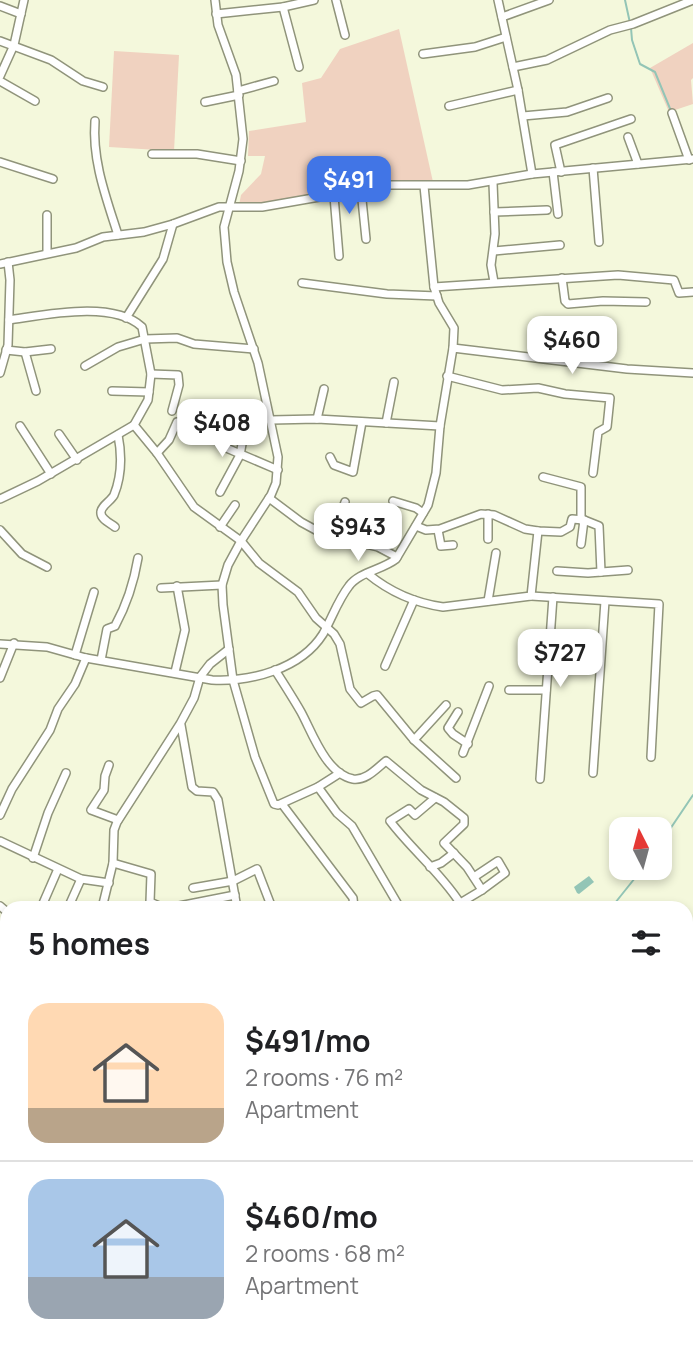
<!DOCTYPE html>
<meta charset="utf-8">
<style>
:root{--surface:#fff;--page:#f6f6f6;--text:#202124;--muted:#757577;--line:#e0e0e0;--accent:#4175e6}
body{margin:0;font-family:Manrope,sans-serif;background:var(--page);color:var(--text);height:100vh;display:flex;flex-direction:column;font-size:26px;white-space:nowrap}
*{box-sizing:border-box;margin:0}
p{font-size:23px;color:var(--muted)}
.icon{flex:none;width:38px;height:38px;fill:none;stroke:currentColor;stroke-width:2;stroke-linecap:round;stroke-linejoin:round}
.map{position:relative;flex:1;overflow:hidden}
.side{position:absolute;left:0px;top:901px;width:693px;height:450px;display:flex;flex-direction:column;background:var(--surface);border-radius:21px 21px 0 0;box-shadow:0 4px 10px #0003}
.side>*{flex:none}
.needle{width:46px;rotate:354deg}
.controls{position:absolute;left:609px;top:817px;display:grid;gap:14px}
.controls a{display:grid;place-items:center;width:63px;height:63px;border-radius:14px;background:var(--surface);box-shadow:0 4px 10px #0003;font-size:35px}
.price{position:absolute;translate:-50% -60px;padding:0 16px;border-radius:14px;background:#fff;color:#222;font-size:23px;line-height:46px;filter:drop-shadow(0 2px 4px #0008)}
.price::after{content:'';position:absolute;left:50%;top:42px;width:21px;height:16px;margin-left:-10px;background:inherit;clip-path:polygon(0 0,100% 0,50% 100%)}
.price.active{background:var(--accent);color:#fff}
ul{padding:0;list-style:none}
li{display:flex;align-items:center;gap:21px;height:175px;padding:0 28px}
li+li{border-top:2px solid var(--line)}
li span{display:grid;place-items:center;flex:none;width:196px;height:140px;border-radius:21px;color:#555}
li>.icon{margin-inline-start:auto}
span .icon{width:84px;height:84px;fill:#fffc;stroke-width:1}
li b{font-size:30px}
h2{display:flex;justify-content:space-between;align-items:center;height:84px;padding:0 28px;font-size:30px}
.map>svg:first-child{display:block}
.green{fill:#f0d2c0}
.water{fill:#93c5b6}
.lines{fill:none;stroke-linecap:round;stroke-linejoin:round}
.stream{stroke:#93c5b6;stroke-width:2}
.river{stroke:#93c5b6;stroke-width:10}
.minor-casing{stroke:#90947b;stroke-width:10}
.minor{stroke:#fff;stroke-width:7}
</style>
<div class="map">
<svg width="693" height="1350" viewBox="0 0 693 1350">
<rect width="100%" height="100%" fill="#f4f8dc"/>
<!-- green -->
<g class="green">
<path d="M 399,29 L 433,182 L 239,205 L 241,195 L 261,174 L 265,156 L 248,156 L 249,131 L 306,122 L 302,83 L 321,78 L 340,49 Z"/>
<path d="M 693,43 L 693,78 L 691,80 L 693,104 L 669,112 L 650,68 Z"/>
<path d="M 114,51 L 179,55 L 174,151 L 109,147 Z"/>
</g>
<!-- water -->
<path class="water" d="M 589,876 L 594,882 L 579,894 L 577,893 L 574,887 Z"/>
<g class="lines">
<!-- stream -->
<g class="stream">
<path d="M 625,0 L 630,23"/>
<path d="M 631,28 L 632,40 L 640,64 L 655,72 L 671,111"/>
<path d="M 660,844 L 693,795"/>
<path d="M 611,908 L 643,868"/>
<path d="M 0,1115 L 7,1113"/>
</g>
<!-- river -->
<g class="river">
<path d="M 0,1169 L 7,1170"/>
<path d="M 686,1234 L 693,1237"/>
</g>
<!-- minor casing -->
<g class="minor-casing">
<g id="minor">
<path d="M 215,0 L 218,25 L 236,75 L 243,139 L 239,171 L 224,227 L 227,262 L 234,292 L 258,363 L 278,457 L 276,483 L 271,495 L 241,541 L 228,565 L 222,585 L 223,605 L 233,680 L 255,757 L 274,804 L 278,805 L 318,787 L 340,773"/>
<path d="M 336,0 L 345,35"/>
<path d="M 498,0 L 518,90 L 532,174"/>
<path d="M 0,6 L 21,14"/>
<path d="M 283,7 L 299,67"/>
<path d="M 216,14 L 283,7 L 314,0"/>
<path d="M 502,17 L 549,0"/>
<path d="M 0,41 L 51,60 L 83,81 L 103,87"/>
<path d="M 423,54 L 475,47 L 506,37"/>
<path d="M 513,67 L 547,60 L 610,30 L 633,24 L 693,0"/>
<path d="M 0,76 L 14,45 L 24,0"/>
<path d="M 0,81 L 35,101"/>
<path d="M 238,91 L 274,81"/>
<path d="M 205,102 L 239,95"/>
<path d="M 449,106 L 518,90"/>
<path d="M 672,113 L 689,160"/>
<path d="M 523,116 L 567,112 L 608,98"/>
<path d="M 95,121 C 92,161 106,197 118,235"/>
<path d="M 628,137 L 638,164"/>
<path d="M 152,154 L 197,154 L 241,161"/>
<path d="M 0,162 L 53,179"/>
<path d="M 593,168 L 599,242"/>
<path d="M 553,172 L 558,214"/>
<path d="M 561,172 L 555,145 L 631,119"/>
<path d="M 493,183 L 495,234 L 491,265 L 494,282"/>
<path d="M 361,190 L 366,239"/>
<path d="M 334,196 L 339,256"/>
<path d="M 494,212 L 547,210"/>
<path d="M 494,251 L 560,245"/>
<path d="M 47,253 L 47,215"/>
<path d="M 0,264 L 76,248 L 103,237 L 144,232 L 173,224 L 219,207 L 262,207 L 388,185 L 468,185 L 532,174 L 693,159"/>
<path d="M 562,278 L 565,301 L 568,304 L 603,301 L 646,302"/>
<path d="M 302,283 L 387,294 L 437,296"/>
<path d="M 434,287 L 618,275 L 674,280 L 679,293 L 693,292"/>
<path d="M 126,318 L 163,259 L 173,224"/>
<path d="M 453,348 L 627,369 L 693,373"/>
<path d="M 6,350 L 25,352 L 51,349"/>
<path d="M 25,352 L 36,391"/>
<path d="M 85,366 L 118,347 L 145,339 L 177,338 L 194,344 L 254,349"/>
<path d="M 0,373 L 8,345 L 10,280 L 8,262"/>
<path d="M 151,374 L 178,375 L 179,385 L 172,411"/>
<path d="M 447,376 L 502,390 L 538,388 L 565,394 L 610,398 L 607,427 L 598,432 L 593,473"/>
<path d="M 112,391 L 149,392"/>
<path d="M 317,419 L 324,389"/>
<path d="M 271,420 L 317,419 L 440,426"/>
<path d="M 386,423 L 394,382"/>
<path d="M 134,425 L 157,453 L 194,507 L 241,541 L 259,563 L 298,592 L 316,618 L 334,634 L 340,644 L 350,689 L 361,703 L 373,696 L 377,695 L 414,740 L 456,778"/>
<path d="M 20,426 L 51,474"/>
<path d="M 59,434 L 77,460"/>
<path d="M 157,453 L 169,440 L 177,422 L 212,436 L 224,447 L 278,470"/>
<path d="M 330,457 L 334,465 L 353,472 L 362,422"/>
<path d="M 543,477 L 581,487 L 581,520"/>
<path d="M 220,492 L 240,455 L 244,433"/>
<path d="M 269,498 L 301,522 L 323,534 L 378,547 L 397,557"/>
<path d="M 0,499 L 38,481 L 134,425 L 148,400 L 151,374 L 142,327 C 113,300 45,315 9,320"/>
<path d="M 393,501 L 416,508 L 423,513"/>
<path d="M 416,526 L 426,530 L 440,529 L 481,514 L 494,515 L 525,529 L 538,531 L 561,532 L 570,527 L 572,519 L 584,520 L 599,526 L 601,572"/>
<path d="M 115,527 C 110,523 100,519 101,512 C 101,506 111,501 114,495 C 122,475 122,455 118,435"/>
<path d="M 220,527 L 235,505"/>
<path d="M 0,530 L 22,554 L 47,567"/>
<path d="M 438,530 L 441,546 L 453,545"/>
<path d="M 333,538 L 345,502"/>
<path d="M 488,539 L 488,514"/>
<path d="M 581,544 L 584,520"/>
<path d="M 557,571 L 588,573 L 628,570"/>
<path d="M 368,574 C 390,592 415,603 443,607 L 531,596 L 538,531"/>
<path d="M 161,588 L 222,585"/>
<path d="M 531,596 L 659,604 L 651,757"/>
<path d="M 488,601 L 496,553"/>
<path d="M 0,644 L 47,647 L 86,658 L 212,680 C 251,682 301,669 323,634 C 332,618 338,600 349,586 C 359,572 382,570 396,559 L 428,505 L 436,473 L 440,426 L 453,348 L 454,328 L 439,303 L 434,287 L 424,186"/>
<path d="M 75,655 L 94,592"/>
<path d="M 101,660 L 107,629 L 115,626 C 127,604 134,582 138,558"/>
<path d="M 385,666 L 414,600"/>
<path d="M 275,670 C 284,684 293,698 301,712 C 312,732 326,774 353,779 C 366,781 377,768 386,761 L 421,790 L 444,802 L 464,818 L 464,824 L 444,843 L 467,867 L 482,890"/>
<path d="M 175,672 L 185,630 L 177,586"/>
<path d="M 0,678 L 14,643"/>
<path d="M 509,690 L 546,690"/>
<path d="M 458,712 L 448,728 L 453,734 L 468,744"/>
<path d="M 181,725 L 192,787 L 197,791 L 213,792 L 218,800 L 237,908"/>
<path d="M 414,740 L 446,705"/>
<path d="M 463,753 L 489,686"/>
<path d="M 109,765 L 105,776 L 104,790 L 91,810 L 118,820"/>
<path d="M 593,773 L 605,601"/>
<path d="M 540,779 L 553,597"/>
<path d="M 318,787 L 337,813 L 352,826 L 400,908"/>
<path d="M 435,798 L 415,815 L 409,809 L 390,821 C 412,850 441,873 460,903"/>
<path d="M 282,804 L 353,898 L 354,908"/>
<path d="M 0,815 L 12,789 L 50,730 L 58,709 L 75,684 L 86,658"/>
<path d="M 0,841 L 81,879 L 109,883"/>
<path d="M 33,858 L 48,813 L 66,773"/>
<path d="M 113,863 L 151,874 L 150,902 L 164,908"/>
<path d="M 430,867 L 441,863 L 454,853"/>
<path d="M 193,888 L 233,881 L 257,869 L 272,908"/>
<path d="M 0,906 L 7,912"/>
<path d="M 41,908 L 58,869"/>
<path d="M 68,908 L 81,879"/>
<path d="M 102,908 L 113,863 L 114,830 L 117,822 L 180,724 L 194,698 L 200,677 L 210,664 L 229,649"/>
<path d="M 169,908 L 235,895"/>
<path d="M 452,908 L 482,890 L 505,873 L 498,861 L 474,877"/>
<path d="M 151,1344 L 151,1350"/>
<path d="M 323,1344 L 323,1350"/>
<path d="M 586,1344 L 587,1350"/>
<path d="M 9,1350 L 29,1344"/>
<path d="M 208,1350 L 209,1344"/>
<path d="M 275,1350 L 275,1344"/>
<path d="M 504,1350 L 505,1344"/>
</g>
</g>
<!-- minor -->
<use href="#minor" class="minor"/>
</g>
</svg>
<div class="controls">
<a><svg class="needle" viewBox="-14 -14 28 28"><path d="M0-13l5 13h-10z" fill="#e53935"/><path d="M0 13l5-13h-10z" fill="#757577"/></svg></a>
</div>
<b class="price active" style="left:349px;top:216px">$491</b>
<b class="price" style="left:572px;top:376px">$460</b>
<b class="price" style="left:222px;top:459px">$408</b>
<b class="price" style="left:358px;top:563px">$943</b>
<b class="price" style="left:560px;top:689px">$727</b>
<section class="side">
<h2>5 homes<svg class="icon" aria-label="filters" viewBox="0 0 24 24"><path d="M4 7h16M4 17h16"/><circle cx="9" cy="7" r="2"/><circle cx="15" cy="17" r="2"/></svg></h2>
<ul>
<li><span style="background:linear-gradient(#ffd9b3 75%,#b9a48a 0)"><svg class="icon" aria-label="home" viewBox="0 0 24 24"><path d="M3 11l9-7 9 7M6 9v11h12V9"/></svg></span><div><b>$491/mo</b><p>2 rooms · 76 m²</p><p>Apartment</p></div></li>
<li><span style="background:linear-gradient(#a9c7e8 70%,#9aa5b1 0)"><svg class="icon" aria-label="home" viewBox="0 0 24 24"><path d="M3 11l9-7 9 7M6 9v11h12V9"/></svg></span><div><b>$460/mo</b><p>2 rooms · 68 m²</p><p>Apartment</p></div></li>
</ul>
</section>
</div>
